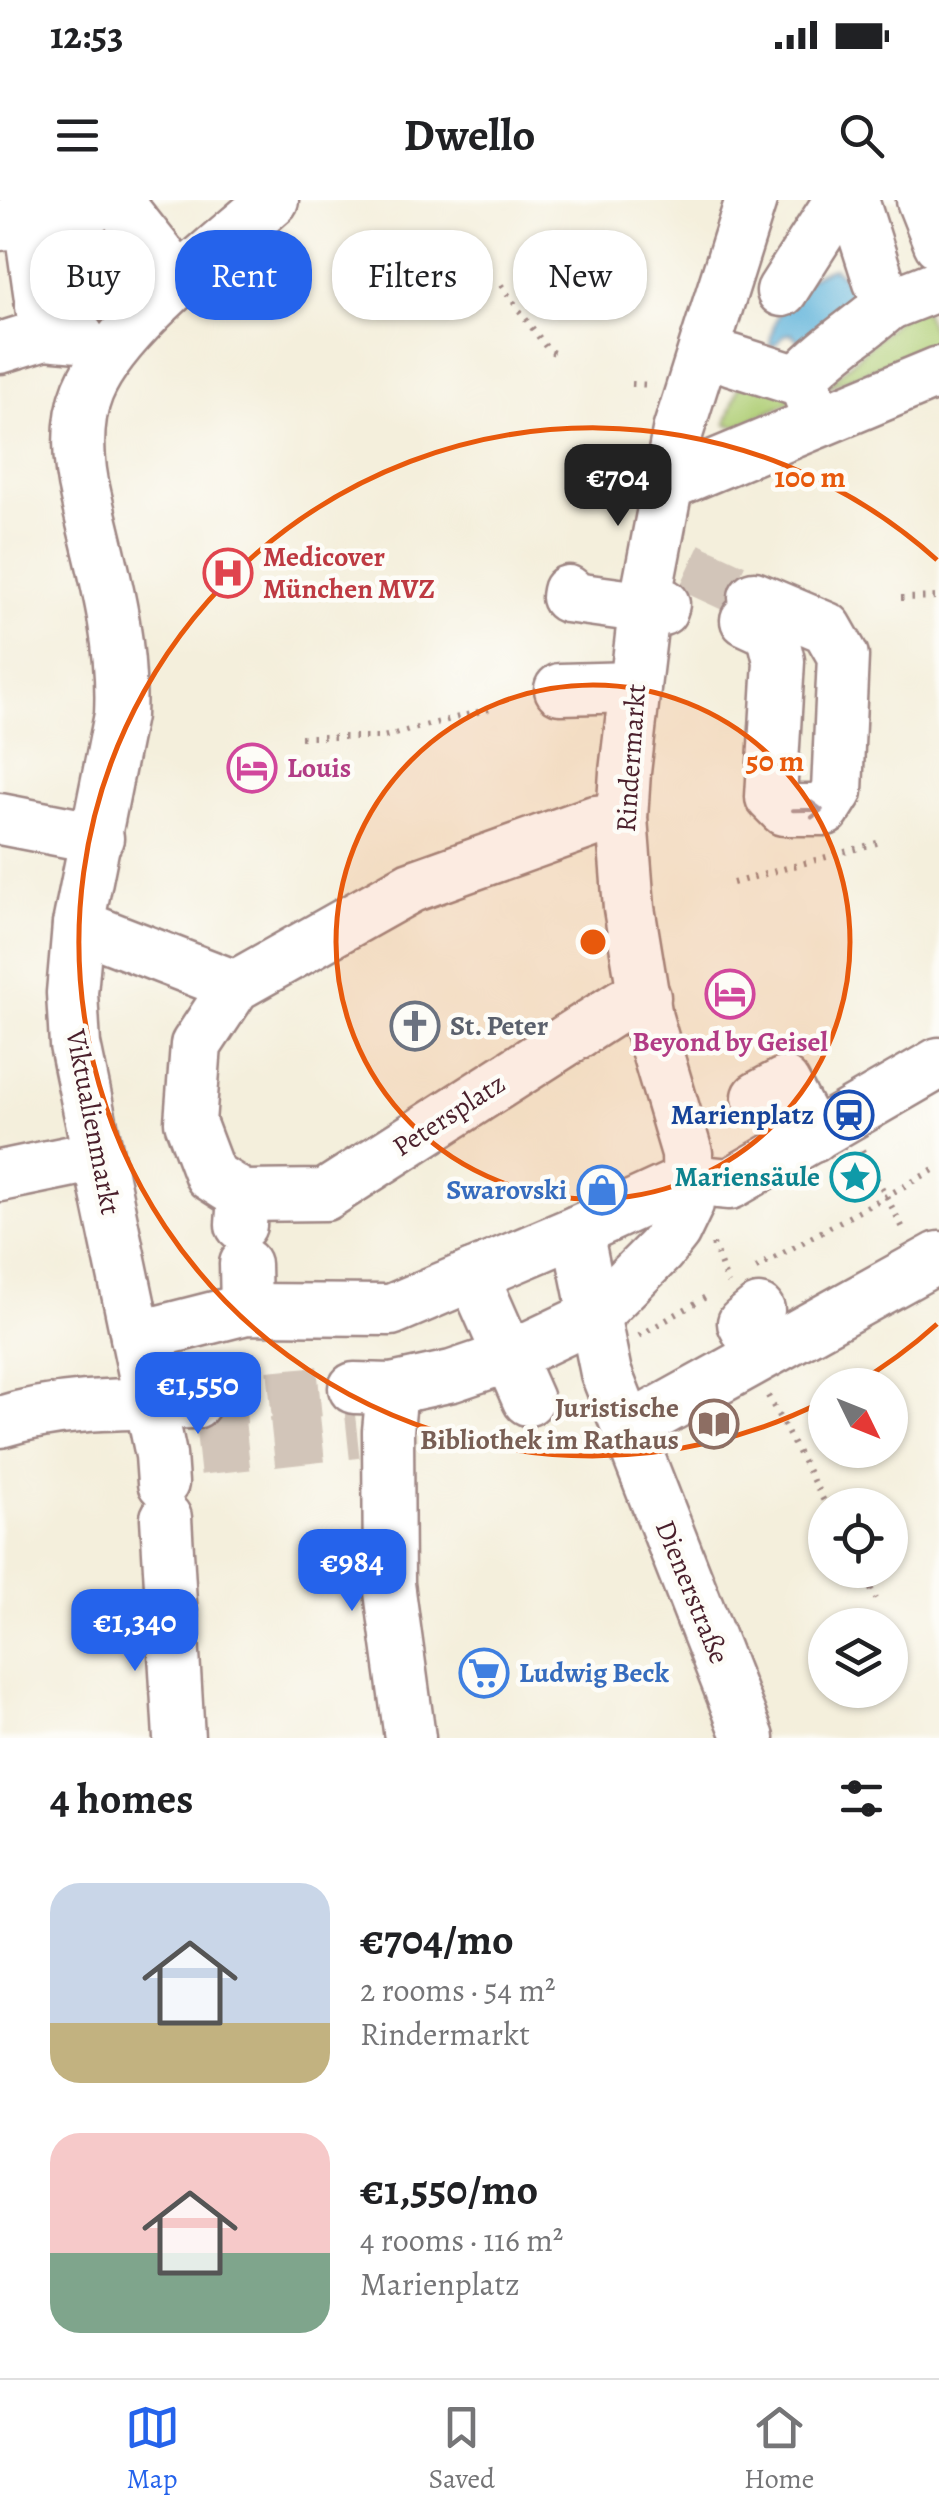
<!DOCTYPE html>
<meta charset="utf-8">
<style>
:root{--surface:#fff;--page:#f2f2f2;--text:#202124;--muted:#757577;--line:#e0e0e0;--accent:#2563eb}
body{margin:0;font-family:Alegreya,serif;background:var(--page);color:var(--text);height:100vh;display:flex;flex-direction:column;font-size:38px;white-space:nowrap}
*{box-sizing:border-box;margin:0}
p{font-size:32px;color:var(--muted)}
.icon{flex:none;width:55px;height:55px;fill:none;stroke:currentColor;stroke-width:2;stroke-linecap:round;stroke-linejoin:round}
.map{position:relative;height:1538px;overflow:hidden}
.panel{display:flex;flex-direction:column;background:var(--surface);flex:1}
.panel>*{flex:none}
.banner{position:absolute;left:30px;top:30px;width:880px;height:90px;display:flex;gap:20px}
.needle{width:65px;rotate:133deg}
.fabs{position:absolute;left:808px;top:1168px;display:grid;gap:20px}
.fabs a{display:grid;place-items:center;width:100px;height:100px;border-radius:50%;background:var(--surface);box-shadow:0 2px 8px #0004;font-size:50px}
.price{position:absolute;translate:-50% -85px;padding:0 22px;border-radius:20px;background:var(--accent);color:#fff;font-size:32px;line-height:65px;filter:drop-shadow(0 2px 5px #0008)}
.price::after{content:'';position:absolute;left:50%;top:60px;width:30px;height:22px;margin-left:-15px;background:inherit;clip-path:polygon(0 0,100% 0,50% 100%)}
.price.on{background:#222;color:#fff}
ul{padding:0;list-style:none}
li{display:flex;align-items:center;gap:30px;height:250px;padding:0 50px}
li span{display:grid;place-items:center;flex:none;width:280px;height:200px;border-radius:30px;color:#555}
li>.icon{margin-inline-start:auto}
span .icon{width:120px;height:120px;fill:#fffc;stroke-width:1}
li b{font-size:42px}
h2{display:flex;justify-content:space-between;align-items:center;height:120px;padding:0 50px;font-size:42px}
.tag{padding:0 35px;border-radius:40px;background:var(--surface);box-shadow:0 2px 8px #0004;font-size:35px;line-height:90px}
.tag.on{background:var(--accent);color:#fff}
.status{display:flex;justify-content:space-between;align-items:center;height:70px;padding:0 50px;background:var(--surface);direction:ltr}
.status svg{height:28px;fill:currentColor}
header{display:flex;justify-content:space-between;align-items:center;height:130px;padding:0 50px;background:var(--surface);font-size:45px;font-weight:700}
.dock{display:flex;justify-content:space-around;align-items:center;height:140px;border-top:2px solid var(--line);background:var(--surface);font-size:28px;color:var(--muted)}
.dock a{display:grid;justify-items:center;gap:5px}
.dock .on{color:var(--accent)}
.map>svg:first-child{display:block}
.green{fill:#afce75;stroke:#7c7650;stroke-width:2.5}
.water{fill:#5eb3da;stroke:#546982;stroke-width:2.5}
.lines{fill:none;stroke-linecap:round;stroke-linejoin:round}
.minor-tunnel{stroke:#d2c5b9;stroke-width:50;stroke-dasharray:50 25;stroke-linecap:butt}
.minor-casing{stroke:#9f8784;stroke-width:55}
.path{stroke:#9f8784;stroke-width:6;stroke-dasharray:2.5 8;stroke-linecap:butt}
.minor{stroke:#fff;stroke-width:50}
.oneway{stroke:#ae9aa0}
.ring{fill:none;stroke:#e8590c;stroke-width:5}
.labels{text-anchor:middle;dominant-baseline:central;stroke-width:9;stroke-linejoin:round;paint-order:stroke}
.health-label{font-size:28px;font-weight:bold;fill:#be3a42;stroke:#fdfcf7;text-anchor:start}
.street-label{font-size:28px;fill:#4a1f2b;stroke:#fdfcf7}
.hotel-label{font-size:28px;font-weight:bold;fill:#b23c85;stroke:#fdfcf7;text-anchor:start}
.worship-label{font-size:28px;font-weight:bold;fill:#5b616d;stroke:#fdfcf7;text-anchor:start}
.transit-label{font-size:28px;font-weight:bold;fill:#164399;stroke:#fdfcf7;text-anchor:end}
.culture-label{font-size:28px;font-weight:bold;fill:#0d838f;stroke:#fdfcf7;text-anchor:end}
.shop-label{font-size:28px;font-weight:bold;fill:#366cbe;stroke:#fdfcf7;text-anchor:end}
.education-label{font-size:28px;font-weight:bold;fill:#785e54;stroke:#fdfcf7;text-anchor:end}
.centre{fill:#e8590c;stroke:#fdfcf7;stroke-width:5}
.ring-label{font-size:30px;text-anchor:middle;font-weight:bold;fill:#e8590c;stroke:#fdfcf7;stroke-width:9;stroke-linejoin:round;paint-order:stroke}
</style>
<div class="status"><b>12:53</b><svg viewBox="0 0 49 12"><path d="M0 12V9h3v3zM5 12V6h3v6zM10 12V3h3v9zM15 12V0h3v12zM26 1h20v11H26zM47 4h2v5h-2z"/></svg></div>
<header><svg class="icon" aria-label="menu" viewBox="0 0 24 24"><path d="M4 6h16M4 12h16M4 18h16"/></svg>Dwello<svg class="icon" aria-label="search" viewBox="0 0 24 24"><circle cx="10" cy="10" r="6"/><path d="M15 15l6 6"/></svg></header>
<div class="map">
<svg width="939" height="1538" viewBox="0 0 939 1538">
<rect width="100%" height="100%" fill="#fdfcf7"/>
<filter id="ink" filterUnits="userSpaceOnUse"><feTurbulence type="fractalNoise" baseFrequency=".01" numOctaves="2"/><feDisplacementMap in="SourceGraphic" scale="20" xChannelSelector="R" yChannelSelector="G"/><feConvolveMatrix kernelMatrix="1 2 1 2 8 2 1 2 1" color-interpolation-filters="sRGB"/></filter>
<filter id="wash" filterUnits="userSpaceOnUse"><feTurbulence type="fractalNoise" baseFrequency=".0048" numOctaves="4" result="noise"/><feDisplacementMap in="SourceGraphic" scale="40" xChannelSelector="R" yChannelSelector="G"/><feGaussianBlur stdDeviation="2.25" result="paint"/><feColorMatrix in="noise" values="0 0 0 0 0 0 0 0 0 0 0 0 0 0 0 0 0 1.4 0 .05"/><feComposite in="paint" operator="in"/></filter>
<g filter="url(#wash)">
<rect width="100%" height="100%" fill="#f4efdc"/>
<!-- green -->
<g class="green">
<path d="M 919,100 L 939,143 L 823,189 Z"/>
<path d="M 744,171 L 799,198 L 737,227 L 726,224 Z"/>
</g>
<!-- water -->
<path class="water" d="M 833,68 L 866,95 L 800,154 L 800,143 L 792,134 L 784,135 L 776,145 L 770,146 C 772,112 798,77 833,68 Z"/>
</g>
<g filter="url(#ink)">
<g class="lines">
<!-- minor-tunnel -->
<g class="minor-tunnel">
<path d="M 689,367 L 754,397"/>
<path d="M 195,1203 L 354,1188"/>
<path d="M 198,1250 L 357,1233"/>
</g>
<!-- minor casing -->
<g class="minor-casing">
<g id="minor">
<path d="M 26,0 L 45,134"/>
<path d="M 116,0 L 181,82"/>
<path d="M 853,0 L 879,82"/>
<path d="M 922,0 L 939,43"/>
<path d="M 0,25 L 89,10"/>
<path d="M 782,91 L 840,0"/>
<path d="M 888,105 L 939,85"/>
<path d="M 0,148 L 45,134 L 79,137"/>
<path d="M 732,160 L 792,179 L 802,177"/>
<path d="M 819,221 L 802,177 C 827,149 860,130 888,105 L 885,96"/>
<path d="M 667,285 L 939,172"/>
<path d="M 568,391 L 567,397 L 662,410 L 664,404"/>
<path d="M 746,420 L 772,432 L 779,461 L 771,597 L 784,610 L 825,610 L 837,591 L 843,456 L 827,428 L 754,397"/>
<path d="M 560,489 L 635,487"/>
<path d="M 0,619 L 98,638"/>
<path d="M 78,725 L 235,786"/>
<path d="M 758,897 L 784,883 L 813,937"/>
<path d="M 0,976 L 97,956"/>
<path d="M 243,996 L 325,995 L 623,804 L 645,797"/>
<path d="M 241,1025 L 243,996 L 210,975 L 190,922 L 196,845 L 235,786 L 411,687 L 595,621 L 622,618"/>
<path d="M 577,1031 L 606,1173 L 749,1538"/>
<path d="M 245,1064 L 246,1109"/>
<path d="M 473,1075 L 528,1200"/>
<path d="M 759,1110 L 743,1123 L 760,1155"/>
<path d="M 136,1137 L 246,1109 L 391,1110 L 577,1031 L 671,988 L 698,981 L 730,984 L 939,863"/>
<path d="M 354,1188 L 392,1189 L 452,1176 L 508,1157 L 594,1116 L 660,1050 L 675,1031 L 688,1004 L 687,953 L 647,818 L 629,708 L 622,618 L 625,572 L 645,402 L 678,231 L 751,0"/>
<path d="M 392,1189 L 388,1231 L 389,1384 L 410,1538"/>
<path d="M 0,1222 C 63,1202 130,1204 195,1203"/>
<path d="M 628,1229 L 939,1057"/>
<path d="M 163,1283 L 161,1255 L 75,845 L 72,793 L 78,725 L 120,515 C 124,439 103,370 86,297 C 78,264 75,223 88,191 C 115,126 219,48 273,0"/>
<path d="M 166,1318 L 179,1538"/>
</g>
</g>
<!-- path -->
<g class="path">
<path d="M 501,85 L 549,151 L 558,154"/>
<path d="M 632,184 L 653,185"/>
<path d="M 901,398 L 939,397"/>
<path d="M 301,537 L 383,537 L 489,509"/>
<path d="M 733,683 L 884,641"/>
<path d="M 862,950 L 905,1032"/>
<path d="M 713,1044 L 728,1084"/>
<path d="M 756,1068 L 939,967"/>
<path d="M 639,1136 L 711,1094"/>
<path d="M 768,1196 L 826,1305"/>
<path d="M 861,1370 L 876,1399"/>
</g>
<!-- minor -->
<use href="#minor" class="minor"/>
</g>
<!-- one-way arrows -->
<defs><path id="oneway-shaft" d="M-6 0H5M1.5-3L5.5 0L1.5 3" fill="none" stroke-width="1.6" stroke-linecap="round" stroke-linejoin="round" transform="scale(2.5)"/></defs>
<use class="oneway" href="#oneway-shaft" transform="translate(808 610) rotate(-1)"/>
</g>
<!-- distance rings -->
<circle cx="593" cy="742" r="257" fill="#e8590c" fill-opacity=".12"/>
<g class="ring">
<circle cx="593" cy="742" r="257"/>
<path d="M937 1124A514 514 0 0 1 854 1185M822 1202A514 514 0 1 1 937 360"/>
</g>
<!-- icons -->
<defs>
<g id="hospital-ring" transform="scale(2.5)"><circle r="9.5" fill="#fdfcf7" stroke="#e0444e" stroke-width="1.5"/><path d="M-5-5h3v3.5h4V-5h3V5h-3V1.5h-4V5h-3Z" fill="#e0444e"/></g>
<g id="hotel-ring" transform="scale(2.5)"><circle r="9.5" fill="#fdfcf7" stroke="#d1479c" stroke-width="1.5"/><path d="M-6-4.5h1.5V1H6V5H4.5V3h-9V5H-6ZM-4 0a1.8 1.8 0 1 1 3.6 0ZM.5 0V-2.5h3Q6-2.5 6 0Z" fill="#d1479c"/></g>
<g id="church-ring" transform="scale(2.5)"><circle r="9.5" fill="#fdfcf7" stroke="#6b7280" stroke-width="1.5"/><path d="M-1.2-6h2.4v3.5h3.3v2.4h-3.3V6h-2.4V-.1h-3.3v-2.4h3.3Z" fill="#6b7280"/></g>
<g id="station-ring" transform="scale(2.5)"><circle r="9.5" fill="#fdfcf7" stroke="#1a4fb4" stroke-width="1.5"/><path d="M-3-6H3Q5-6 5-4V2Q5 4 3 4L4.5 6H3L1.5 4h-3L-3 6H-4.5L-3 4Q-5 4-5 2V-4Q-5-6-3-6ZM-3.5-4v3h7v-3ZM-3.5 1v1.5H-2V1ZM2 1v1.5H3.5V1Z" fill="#1a4fb4"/></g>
<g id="sight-ring" transform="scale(2.5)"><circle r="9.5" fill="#fdfcf7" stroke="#0f9aa8" stroke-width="1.5"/><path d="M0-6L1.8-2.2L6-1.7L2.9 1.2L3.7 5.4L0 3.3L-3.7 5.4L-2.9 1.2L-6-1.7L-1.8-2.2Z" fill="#0f9aa8"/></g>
<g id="shop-ring" transform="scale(2.5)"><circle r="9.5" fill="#fdfcf7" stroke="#3f7fe0" stroke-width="1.5"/><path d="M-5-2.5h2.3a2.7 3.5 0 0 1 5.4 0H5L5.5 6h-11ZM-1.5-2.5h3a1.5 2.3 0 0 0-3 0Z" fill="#3f7fe0"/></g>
<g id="library-ring" transform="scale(2.5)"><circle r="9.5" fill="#fdfcf7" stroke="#8d6e63" stroke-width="1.5"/><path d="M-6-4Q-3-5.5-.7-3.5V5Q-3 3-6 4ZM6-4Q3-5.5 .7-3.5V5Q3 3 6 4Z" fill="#8d6e63"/></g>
<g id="supermarket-ring" transform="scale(2.5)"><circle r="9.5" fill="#fdfcf7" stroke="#3f7fe0" stroke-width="1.5"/><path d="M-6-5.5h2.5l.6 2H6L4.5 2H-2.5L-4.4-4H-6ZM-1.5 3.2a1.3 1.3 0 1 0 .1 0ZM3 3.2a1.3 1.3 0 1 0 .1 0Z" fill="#3f7fe0"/></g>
</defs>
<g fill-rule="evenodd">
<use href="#hospital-ring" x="228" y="373"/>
<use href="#hotel-ring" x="252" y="568"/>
<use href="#hotel-ring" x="730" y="794"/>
<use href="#church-ring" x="415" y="826"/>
<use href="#station-ring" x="849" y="915"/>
<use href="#sight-ring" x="855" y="977"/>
<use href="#shop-ring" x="602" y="990"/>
<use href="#library-ring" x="714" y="1224"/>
<use href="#supermarket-ring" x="484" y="1473"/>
</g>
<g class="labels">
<!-- health labels -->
<g class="health-label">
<text x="263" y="357">Medicover<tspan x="263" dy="32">München MVZ</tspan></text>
</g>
<!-- street labels -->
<g class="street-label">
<text transform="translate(631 558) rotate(-86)">Rindermarkt</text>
<text transform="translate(449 915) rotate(-33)">Petersplatz</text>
<text transform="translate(93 922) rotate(79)">Viktualienmarkt</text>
<text transform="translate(692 1392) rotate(68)">Dienerstraße</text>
</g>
<!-- hotel labels -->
<g class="hotel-label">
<text x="287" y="568">Louis</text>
<text x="730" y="842" text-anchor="middle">Beyond by Geisel</text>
</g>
<!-- worship labels -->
<g class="worship-label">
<text x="450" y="826">St. Peter</text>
</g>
<!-- transit labels -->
<g class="transit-label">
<text x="814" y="915">Marienplatz</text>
</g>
<!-- culture labels -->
<g class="culture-label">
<text x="820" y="977">Mariensäule</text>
</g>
<!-- shop labels -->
<g class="shop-label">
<text x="567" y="990">Swarovski</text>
<text x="519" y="1473" text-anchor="start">Ludwig Beck</text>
</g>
<!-- education labels -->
<g class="education-label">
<text x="679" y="1208">Juristische<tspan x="679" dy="32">Bibliothek im Rathaus</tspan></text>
</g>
</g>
<circle cx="593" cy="742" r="15" class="centre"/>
<g class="ring-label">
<text x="810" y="287">100 m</text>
<text x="775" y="571">50 m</text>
</g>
</svg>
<div class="fabs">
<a><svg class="needle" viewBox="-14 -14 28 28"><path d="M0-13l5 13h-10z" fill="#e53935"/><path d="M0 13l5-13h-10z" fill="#757577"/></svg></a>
<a><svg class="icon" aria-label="locate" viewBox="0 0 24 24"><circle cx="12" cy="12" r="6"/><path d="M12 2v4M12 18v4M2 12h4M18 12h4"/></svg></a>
<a><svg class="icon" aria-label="layers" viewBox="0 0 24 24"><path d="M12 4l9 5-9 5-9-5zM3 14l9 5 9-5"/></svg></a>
</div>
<b class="price on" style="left:618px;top:329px">€704</b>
<b class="price" style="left:198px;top:1237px">€1,550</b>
<b class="price" style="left:352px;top:1414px">€984</b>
<b class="price" style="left:135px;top:1474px">€1,340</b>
<div class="banner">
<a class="tag">Buy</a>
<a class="tag on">Rent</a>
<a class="tag">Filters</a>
<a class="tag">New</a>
</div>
</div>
<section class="panel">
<h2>4 homes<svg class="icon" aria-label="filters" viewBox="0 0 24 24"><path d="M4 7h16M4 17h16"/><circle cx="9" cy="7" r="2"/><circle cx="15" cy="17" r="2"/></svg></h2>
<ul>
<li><span style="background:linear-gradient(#c9d6e8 70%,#c2b280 0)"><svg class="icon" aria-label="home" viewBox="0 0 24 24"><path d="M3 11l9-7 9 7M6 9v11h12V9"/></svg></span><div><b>€704/mo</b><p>2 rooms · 54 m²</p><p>Rindermarkt</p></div></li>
<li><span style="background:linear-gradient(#f6c9c9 60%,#7fa58c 0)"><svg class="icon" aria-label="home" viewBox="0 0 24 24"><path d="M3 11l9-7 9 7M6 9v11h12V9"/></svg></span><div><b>€1,550/mo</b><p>4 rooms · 116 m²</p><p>Marienplatz</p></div></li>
</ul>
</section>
<nav class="dock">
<a class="on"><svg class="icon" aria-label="map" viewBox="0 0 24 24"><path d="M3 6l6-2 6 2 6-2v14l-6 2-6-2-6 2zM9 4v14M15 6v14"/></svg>Map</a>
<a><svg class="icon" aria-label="saved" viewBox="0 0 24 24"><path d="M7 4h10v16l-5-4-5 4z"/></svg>Saved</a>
<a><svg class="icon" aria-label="home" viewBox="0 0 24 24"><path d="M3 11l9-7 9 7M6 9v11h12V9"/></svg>Home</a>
</nav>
